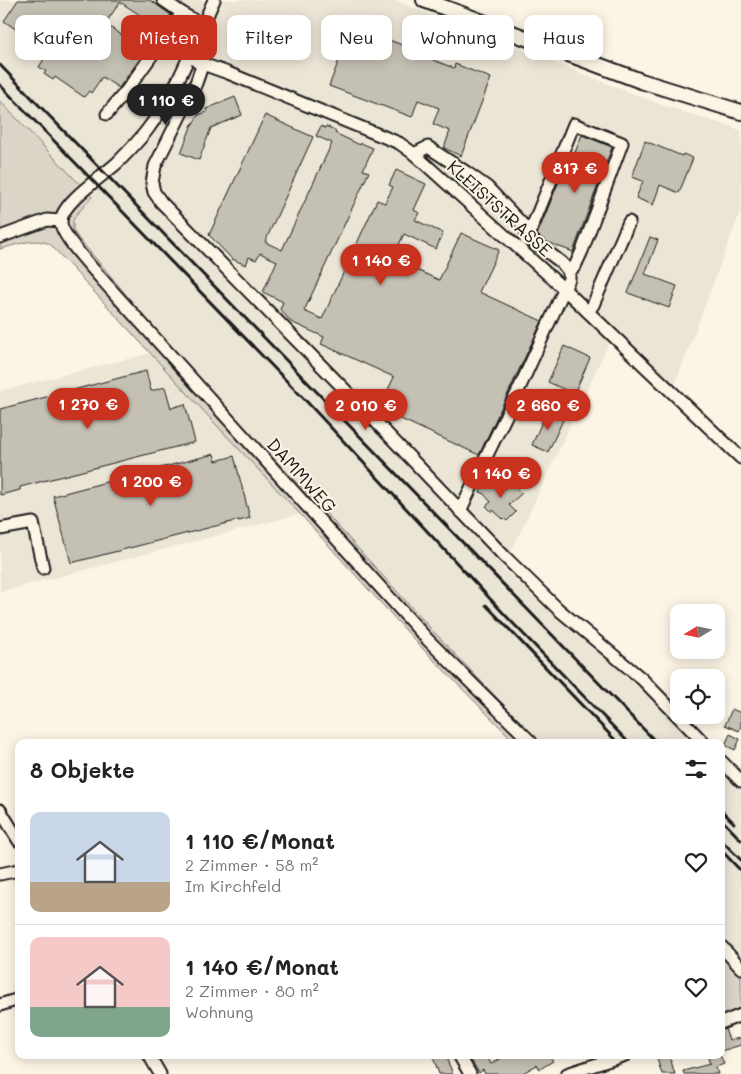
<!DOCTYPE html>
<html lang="de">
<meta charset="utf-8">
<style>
:root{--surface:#fff;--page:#f2f2f2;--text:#222;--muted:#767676;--line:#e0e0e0;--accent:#c8321e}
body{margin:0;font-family:Mali,sans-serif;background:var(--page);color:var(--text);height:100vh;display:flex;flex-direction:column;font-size:19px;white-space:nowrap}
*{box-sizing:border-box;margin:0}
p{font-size:16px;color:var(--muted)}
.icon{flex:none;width:28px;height:28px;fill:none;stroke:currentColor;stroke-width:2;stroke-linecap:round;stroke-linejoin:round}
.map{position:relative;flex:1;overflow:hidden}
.details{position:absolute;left:15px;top:739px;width:710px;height:320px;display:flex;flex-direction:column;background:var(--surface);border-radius:10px;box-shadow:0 2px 12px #0003}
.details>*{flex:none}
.hud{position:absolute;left:15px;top:15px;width:711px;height:45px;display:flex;gap:10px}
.needle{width:32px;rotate:260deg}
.buttons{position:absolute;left:670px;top:604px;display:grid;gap:10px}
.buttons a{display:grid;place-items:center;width:55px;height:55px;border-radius:10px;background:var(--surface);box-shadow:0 2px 12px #0003;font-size:25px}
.price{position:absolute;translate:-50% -42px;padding:0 11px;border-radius:18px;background:var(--accent);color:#fff;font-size:16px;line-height:32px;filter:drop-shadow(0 1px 2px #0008)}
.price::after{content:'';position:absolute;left:50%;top:30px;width:15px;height:11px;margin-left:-8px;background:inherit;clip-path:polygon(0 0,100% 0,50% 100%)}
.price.current{background:#222;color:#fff}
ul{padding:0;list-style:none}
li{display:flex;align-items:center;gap:15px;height:125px;padding:0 15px}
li+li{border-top:1px solid var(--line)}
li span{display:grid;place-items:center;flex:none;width:140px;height:100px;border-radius:10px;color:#555}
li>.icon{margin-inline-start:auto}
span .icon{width:60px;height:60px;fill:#fffc;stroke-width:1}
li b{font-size:21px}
h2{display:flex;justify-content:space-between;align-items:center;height:60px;padding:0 15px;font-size:21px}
.tag{padding:0 18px;border-radius:10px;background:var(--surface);box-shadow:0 2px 12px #0003;font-size:18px;line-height:45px}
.tag.current{background:var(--accent);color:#fff}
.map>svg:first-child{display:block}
.built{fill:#ebe5d6}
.green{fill:#dbd5c8;stroke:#7c7872}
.building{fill:#c4c0b3;stroke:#1c1c1c;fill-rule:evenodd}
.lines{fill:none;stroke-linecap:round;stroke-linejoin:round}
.minor-casing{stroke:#1c1c1c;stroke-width:15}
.major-casing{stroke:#1c1c1c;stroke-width:18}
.minor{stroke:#fcf5e5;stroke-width:11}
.major{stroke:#fcf5e5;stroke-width:14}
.rail{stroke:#1c1c1c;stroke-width:3}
.labels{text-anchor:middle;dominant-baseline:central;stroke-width:4;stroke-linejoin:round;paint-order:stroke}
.street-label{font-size:18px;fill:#1c1c1c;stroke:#fcf5e5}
</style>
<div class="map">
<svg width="741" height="1074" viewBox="0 0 741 1074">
<rect width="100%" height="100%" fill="#fcf5e5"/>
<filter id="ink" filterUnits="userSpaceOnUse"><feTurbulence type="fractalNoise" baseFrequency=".02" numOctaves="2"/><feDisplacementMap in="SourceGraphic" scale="10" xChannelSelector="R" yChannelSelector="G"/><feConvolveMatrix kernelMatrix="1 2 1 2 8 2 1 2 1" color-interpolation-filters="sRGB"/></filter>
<g filter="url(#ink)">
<!-- built -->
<g class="built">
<path d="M 0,0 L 394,0 L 662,105 L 741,130 L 741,210 L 674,387 L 614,332 L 503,569 L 593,644 L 638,683 L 699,742 L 539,742 L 433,631 L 323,510 L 236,419 L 167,344 L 75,234 L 73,226 L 75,216 L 92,197 L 0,101 Z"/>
<path d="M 151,353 L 222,431 L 300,514 L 0,592 L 0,391 Z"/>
<path d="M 721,766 L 741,787 L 741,960 L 721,938 Z"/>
</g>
<!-- green -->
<g class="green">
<path d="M 0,101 L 92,197 L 75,216 L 73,221 L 73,230 L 78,238 L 104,268 L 167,344 L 236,419 L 323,510 L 433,631 L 539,742 L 515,742 L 420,646 L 300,514 L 222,431 L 50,244 C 33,237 17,245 0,249 Z"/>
<path d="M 721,938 L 741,960 L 741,1011 L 721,1017 Z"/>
</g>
<!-- building -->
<g class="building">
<path d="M 18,0 L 150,0 L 171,15 L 119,88 L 102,77 L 91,93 L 89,91 L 84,97 L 55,77 L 53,80 L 44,74 L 46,71 L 39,67 L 44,59 L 22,44 L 27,37 L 4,21 ZM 120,2 L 140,15 L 125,37 L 105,24 Z"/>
<path d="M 352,26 L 434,57 L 433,60 L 454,68 L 455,64 L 491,78 L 461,156 L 444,148 L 450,131 L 433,124 L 439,108 L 418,100 L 412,117 L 329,86 Z"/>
<path d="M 235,97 L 242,115 L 211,128 L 199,160 L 181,153 L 192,124 L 193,124 L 198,115 L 207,112 L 206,109 Z"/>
<path d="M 265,115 L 313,137 L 265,242 L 282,250 L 332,143 L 316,136 L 321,126 L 325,128 L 326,126 L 336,131 L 335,133 L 360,145 L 361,143 L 373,148 L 363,170 L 369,172 L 304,311 L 322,319 L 377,200 L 385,203 L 393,187 L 389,185 L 396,170 L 426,184 L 414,210 L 419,213 L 415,220 L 443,233 L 436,249 L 404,234 L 392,259 L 439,280 L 461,233 L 499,250 L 479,292 L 542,321 L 479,455 L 379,409 L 394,377 L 321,344 L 324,337 L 291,322 L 280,309 L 283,302 L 263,292 L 277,261 L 260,253 L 256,260 L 249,257 L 246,265 L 232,259 L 209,235 Z"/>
<path d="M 582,135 L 612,147 L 573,252 L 547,242 L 537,235 L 570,154 L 574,155 Z"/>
<path d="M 645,141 L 682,156 L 683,154 L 693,158 L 679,193 L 660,185 L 653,205 L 636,198 L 643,181 L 632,177 Z"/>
<path d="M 650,237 L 658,240 L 645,274 L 677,286 L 669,308 L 628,293 Z"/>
<path d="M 564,346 L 590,358 L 574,394 L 548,382 Z"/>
<path d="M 146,371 L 151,391 L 165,387 L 171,408 L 185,404 L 195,442 L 20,487 L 20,490 L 0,495 L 0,409 Z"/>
<path d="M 547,410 L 564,418 L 548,452 L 532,445 Z"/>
<path d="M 214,454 L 216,461 L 234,456 L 250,518 L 239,521 L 239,520 L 71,563 L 53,496 Z"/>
<path d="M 484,481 L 503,490 L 511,482 L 522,493 L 509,505 L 516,512 L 507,521 L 504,518 L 503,519 L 493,510 L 492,512 L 486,506 L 491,502 L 483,493 L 480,492 Z"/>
<path d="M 732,709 L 741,713 L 741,726 L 739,731 L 725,725 Z"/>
<path d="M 730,734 L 740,739 L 735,750 L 725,745 Z"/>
<path d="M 725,1029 L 729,1040 L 741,1038 L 741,1045 L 721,1051 L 721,1030 Z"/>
<path d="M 438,1055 L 445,1055 L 453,1074 L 439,1074 L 433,1057 Z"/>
<path d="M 468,1055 L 486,1055 L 491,1064 L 507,1055 L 549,1055 L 553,1061 L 540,1069 L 537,1065 L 521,1074 L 485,1074 L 483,1070 L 479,1073 Z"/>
<path d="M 669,1055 L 675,1074 L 662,1074 L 657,1059 Z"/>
<path d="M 707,1055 L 720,1055 L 724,1064 L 716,1067 L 718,1074 L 684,1074 L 683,1071 L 710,1064 Z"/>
</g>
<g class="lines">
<!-- minor casing -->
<g class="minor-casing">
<g id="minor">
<path d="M 163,0 L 185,15 L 203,25"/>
<path d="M 214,0 C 195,42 178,89 150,126 C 141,139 128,152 117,163 C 103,176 59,204 61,223 C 62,237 95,271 106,284 L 428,640 L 531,742"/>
<path d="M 197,62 L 228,73 L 399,143 L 413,153 L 564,289 L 741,458"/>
<path d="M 203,63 L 195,86 L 155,166 L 152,183 L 154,192 L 161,202 L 354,399 L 504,556 L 558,609 L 642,679 L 703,742"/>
<path d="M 107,114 L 127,90 L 182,13"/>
<path d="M 414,154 L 428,147 L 466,172 L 487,187 L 525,227 L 528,237 L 526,240"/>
<path d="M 0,237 L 47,220 L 61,221"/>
<path d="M 588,312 L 593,305 L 629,222"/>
<path d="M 460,511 L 518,391 L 569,279 L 569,272 L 562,263 L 528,237 L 574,124 L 622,143 L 582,251 L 575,266 L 569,272"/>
<path d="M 0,529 L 33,523 L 43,568"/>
<path d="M 721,761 L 741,781"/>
<path d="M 0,810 L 19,841"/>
<path d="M 0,874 L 19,870"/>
<path d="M 721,946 L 741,968"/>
<path d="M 0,1005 L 19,999"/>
<path d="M 721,1023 L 741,1015"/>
<path d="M 149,1055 L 160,1074"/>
<path d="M 459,1055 L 470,1074"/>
<path d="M 567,1074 L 625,1055"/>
</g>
</g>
<!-- major casing -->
<g class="major-casing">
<path id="major" d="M 424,0 L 641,81 L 741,112"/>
</g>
<!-- minor -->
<use href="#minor" class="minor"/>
<!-- major -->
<use href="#major" class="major"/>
<!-- rail -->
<g class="rail">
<path d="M 0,65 L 656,742"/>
<path d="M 0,85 L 308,403 L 507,617 L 628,742"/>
<path d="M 486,605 L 617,742"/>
<path d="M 721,810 L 734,823"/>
<path d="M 721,819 L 741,840"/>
<path d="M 721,840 L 741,860"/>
<path d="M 721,850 L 741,871"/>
</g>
</g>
</g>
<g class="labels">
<!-- street labels -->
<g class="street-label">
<text transform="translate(500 208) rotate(42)">KLEISTSTRASSE</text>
<text transform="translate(302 475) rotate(48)">DAMMWEG</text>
</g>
</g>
</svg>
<div class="buttons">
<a><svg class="needle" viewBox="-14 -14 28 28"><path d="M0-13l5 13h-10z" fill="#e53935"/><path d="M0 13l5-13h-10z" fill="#767676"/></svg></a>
<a><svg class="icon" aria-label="locate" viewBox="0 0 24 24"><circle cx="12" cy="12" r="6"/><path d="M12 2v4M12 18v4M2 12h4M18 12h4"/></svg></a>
</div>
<b class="price current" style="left:166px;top:126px">1 110 €</b>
<b class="price" style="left:575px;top:194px">817 €</b>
<b class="price" style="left:381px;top:286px">1 140 €</b>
<b class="price" style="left:88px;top:430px">1 270 €</b>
<b class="price" style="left:366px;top:431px">2 010 €</b>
<b class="price" style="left:548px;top:431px">2 660 €</b>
<b class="price" style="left:501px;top:499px">1 140 €</b>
<b class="price" style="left:151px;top:507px">1 200 €</b>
<div class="hud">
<a class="tag">Kaufen</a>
<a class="tag current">Mieten</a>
<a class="tag">Filter</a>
<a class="tag">Neu</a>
<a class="tag">Wohnung</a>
<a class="tag">Haus</a>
</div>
<section class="details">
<h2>8 Objekte<svg class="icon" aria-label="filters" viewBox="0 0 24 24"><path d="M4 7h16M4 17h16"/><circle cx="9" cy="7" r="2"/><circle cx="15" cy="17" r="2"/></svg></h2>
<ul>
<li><span style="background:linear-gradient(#c9d6e8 70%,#b9a48a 0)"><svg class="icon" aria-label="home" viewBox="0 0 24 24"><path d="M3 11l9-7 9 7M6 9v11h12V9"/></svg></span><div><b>1 110 €/Monat</b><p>2 Zimmer · 58 m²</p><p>Im Kirchfeld</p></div><svg class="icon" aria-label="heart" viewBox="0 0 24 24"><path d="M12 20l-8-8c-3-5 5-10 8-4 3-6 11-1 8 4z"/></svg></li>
<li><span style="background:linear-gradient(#f6c9c9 70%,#7fa58c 0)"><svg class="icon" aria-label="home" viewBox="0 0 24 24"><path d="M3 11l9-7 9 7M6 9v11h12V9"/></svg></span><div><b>1 140 €/Monat</b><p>2 Zimmer · 80 m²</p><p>Wohnung</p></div><svg class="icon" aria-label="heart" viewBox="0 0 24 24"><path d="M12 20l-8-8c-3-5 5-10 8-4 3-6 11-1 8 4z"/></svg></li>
</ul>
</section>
</div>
